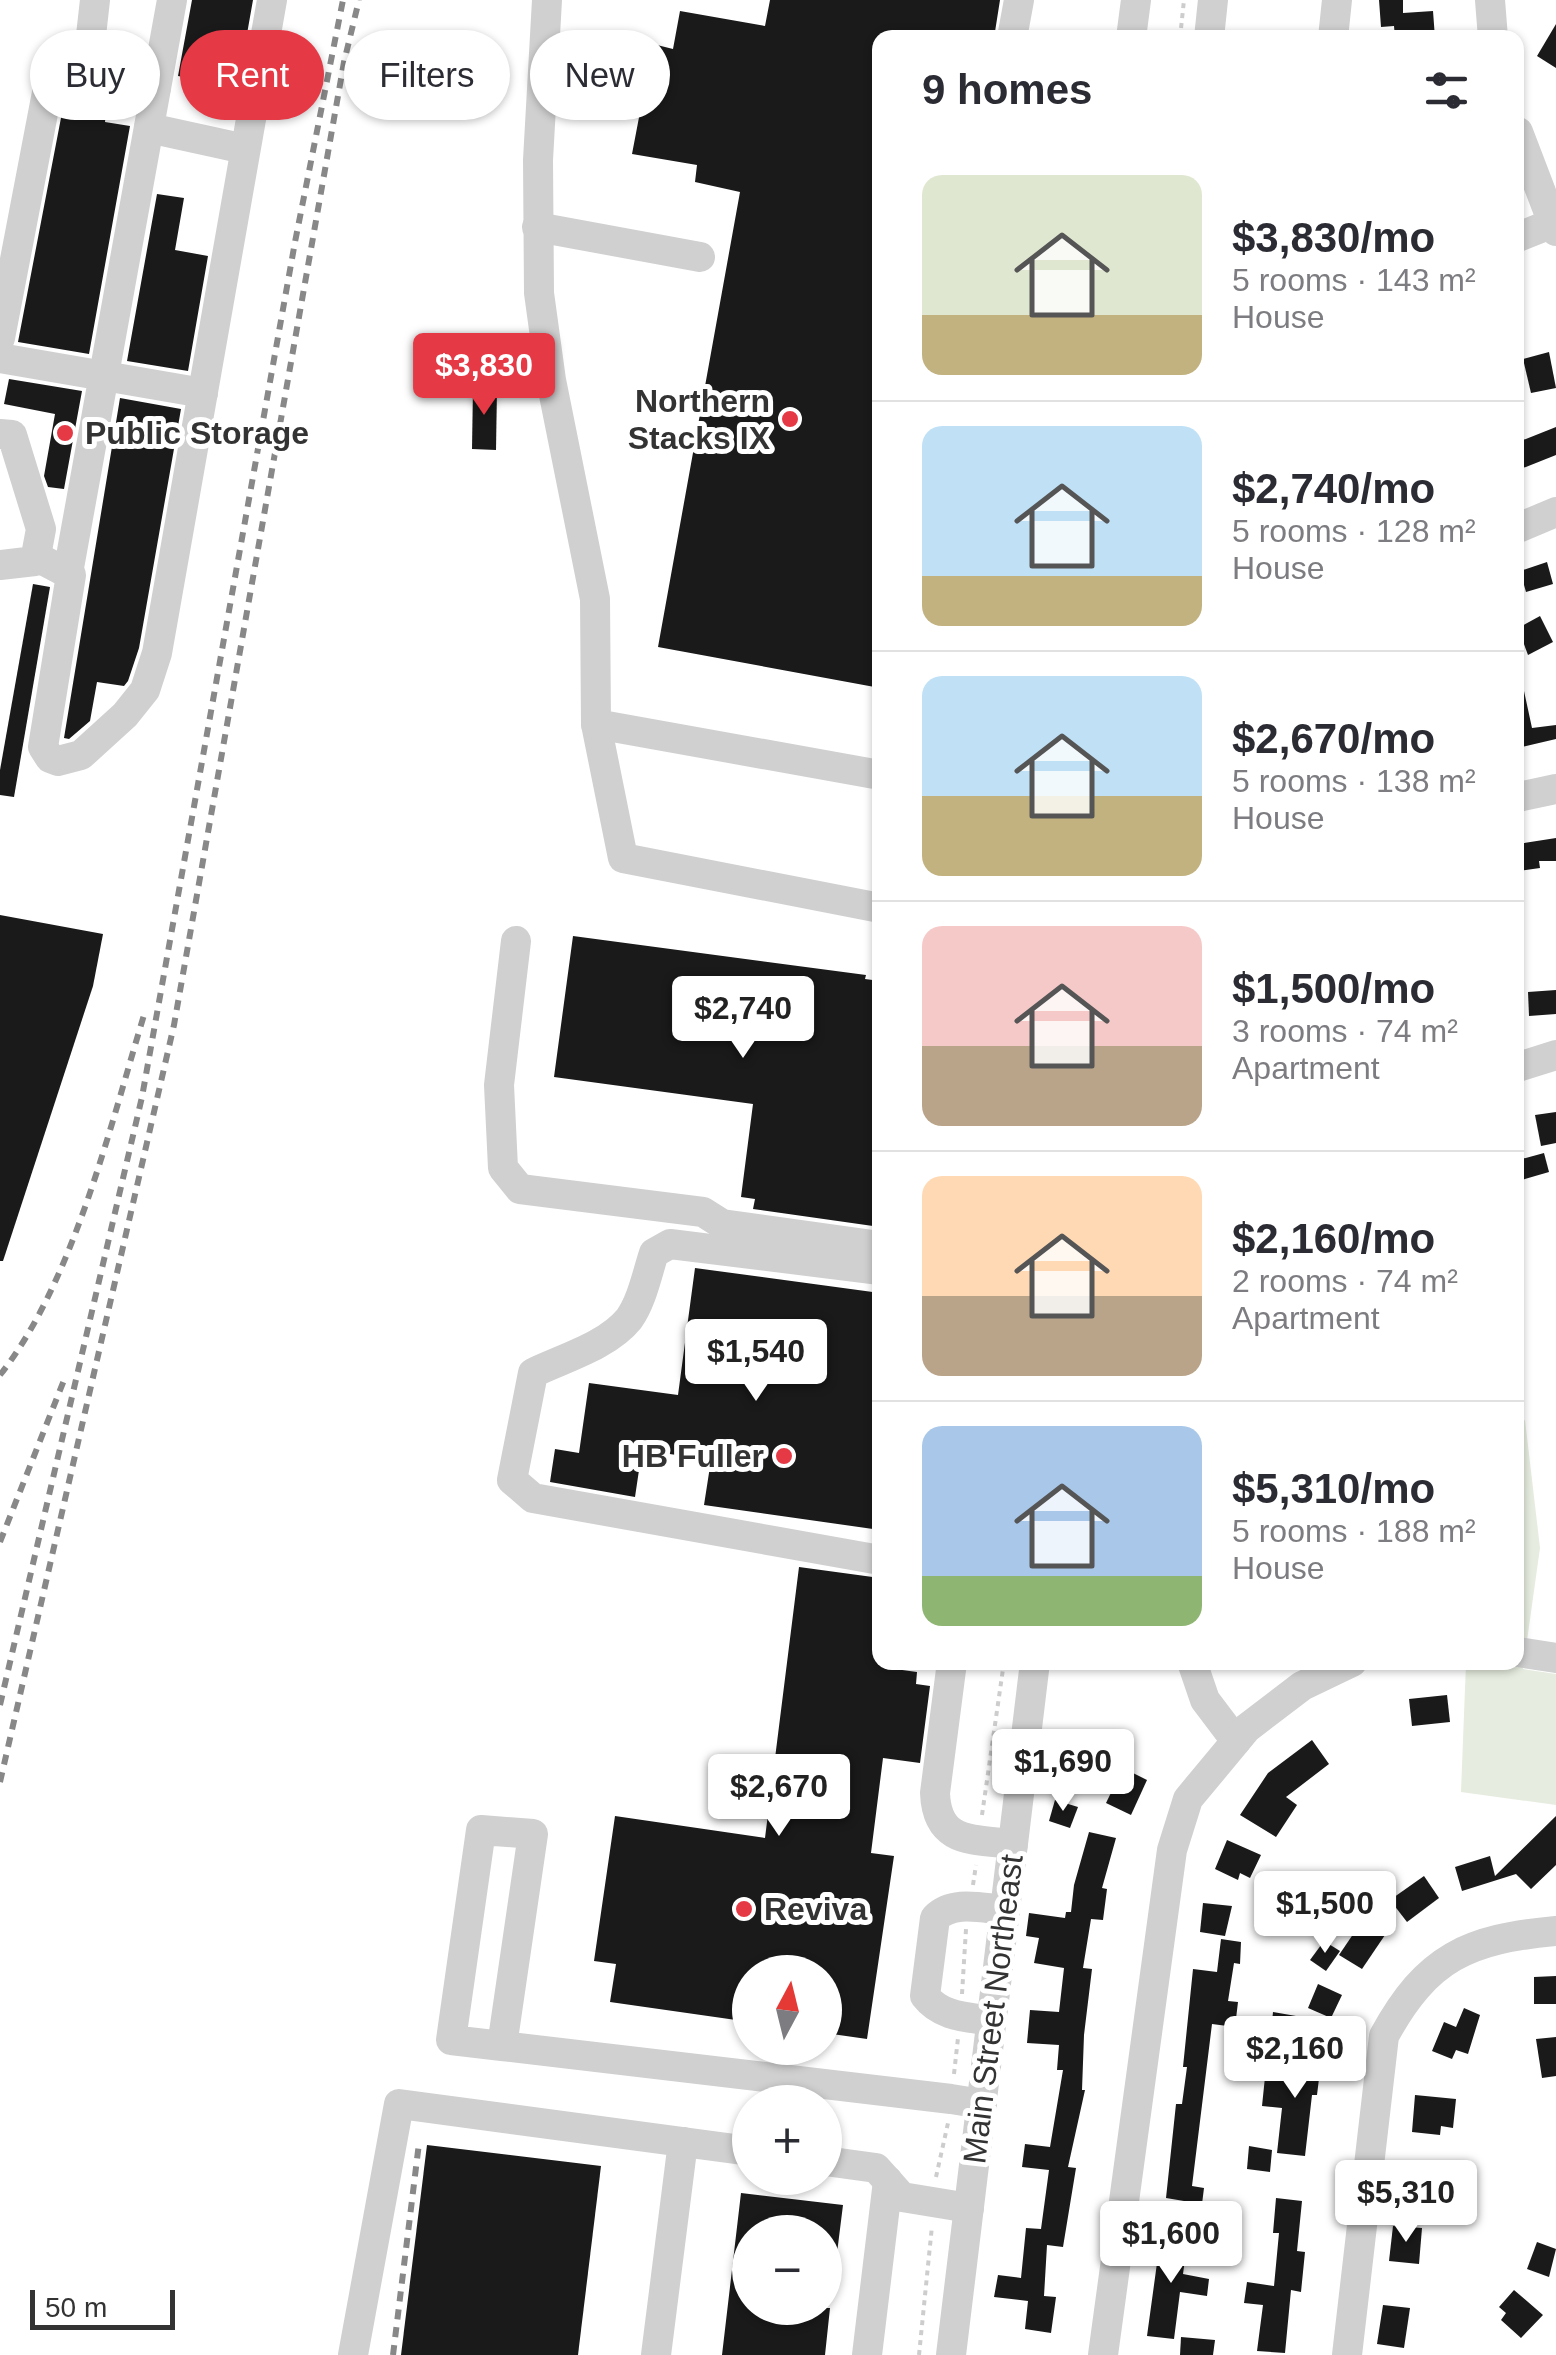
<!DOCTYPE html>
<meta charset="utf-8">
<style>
:root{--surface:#fff;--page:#f7f7f7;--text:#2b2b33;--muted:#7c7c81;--line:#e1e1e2;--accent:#e63946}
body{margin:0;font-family:Helvetica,sans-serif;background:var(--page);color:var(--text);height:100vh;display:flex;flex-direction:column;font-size:38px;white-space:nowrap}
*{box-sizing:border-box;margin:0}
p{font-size:32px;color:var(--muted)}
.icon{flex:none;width:55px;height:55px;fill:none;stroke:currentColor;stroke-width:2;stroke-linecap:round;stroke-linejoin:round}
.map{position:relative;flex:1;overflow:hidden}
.details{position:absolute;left:872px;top:30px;width:652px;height:1640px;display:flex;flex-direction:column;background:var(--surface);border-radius:20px;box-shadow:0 2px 8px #0004}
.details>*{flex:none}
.top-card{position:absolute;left:30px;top:30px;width:692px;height:90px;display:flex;gap:20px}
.needle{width:65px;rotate:7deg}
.controls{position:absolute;left:732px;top:1955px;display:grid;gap:20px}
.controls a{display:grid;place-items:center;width:110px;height:110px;border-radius:50%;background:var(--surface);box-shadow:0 2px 8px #0004;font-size:50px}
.scale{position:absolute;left:30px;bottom:25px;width:145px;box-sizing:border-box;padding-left:10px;border:5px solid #333;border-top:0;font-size:28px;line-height:35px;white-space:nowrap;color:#333;-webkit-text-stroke:8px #fff;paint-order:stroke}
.price{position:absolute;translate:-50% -85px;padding:0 22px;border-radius:10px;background:#fff;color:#222;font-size:32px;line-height:65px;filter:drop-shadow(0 2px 5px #0008)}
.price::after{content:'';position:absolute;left:50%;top:60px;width:30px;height:22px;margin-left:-15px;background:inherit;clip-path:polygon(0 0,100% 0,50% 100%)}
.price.current{background:var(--accent);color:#fff}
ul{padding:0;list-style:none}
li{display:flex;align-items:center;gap:30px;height:250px;padding:0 50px}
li+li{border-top:2px solid var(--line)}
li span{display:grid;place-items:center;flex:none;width:280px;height:200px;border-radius:20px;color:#555}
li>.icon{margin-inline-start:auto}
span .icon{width:120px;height:120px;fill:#fffc;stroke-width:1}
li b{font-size:42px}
h2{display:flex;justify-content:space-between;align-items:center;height:120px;padding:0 50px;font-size:42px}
.tag{padding:0 35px;border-radius:45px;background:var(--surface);box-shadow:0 2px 8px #0004;font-size:35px;line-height:90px}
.tag.current{background:var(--accent);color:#fff}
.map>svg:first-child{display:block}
.green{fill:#e6ecdf}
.building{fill:#1a1a1a}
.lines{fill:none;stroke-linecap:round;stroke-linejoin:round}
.path{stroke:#cdcdcd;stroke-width:4;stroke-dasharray:5 5;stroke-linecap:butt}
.minor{stroke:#d0d0d0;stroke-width:30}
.rail{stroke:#888;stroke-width:6;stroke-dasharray:10 8;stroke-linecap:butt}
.poi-dot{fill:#e63946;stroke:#fff;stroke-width:4}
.labels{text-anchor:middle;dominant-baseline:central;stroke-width:10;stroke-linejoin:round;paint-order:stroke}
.poi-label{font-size:32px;font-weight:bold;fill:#333;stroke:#fff;text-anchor:end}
.street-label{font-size:32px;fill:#333;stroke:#fff}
</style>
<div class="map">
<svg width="1556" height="2355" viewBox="0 0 1556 2355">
<rect width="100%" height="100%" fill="#fff"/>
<!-- green -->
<path class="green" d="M 1525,1420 L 1540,1548 L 1523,1669 L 1556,1674 L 1556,1805 L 1461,1792 L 1466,1663 L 1518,1662 L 1518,1423 Z"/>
<!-- building -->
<g class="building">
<path d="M 192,0 L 253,0 L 233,113 L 212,109 L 217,83 L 178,76 Z"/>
<path d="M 770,0 L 1000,0 L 994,38 L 880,38 L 880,688 L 658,647 L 740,192 L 695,182 L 697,165 L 632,154 L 653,44 L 673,49 L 680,11 L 765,26 Z"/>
<path d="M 1379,0 L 1403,0 L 1403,13 L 1433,11 L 1435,38 L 1395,38 L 1394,26 L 1381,27 Z"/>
<path d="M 1556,24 L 1556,68 L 1537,56 Z"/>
<path d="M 65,97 L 77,99 L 76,108 L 106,113 L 105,122 L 130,126 L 89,354 L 18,342 Z"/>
<path d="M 157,194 L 184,198 L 175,250 L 208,256 L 188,371 L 127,361 Z"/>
<path d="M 1549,352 L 1556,388 L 1531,393 L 1523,359 Z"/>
<path d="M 9,379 L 82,391 L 64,489 L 48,487 L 44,476 L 55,414 L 4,404 Z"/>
<path d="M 473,387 L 497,388 L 496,450 L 472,449 Z"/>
<path d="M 120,398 L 181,409 L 139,648 L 128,681 L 124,686 L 97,682 L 90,721 L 69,739 L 64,738 Z"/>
<path d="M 1556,427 L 1556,455 L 1518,470 L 1518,442 Z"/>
<path d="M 1547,562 L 1553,584 L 1526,592 L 1520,571 Z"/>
<path d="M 33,584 L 50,587 L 14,797 L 0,795 L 0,770 Z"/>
<path d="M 1540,616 L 1553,642 L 1528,655 L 1518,628 Z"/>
<path d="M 1524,691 L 1532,728 L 1556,725 L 1556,739 L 1518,748 L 1518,692 Z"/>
<path d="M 1556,838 L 1556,861 L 1539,861 L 1540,868 L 1518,871 L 1518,844 Z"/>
<path d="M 0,915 L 103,934 L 93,986 L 3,1261 L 0,1261 Z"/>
<path d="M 573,936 L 866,975 L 865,979 L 880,981 L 880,1227 L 753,1209 L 755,1199 L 741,1197 L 753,1104 L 554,1077 Z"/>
<path d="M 1556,990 L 1556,1014 L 1529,1016 L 1528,992 Z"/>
<path d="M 1556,1112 L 1556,1143 L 1541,1146 L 1535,1115 Z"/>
<path d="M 1544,1153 L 1549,1172 L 1518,1181 L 1518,1160 Z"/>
<path d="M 695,1268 L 880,1293 L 880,1530 L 704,1505 L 711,1460 L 642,1450 L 635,1497 L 550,1482 L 555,1449 L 579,1453 L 589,1383 L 678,1395 Z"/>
<path d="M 799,1567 L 880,1578 L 880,1662 L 895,1662 L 895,1669 L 917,1672 L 916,1684 L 930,1686 L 920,1763 L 883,1758 L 871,1853 L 894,1856 L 867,2039 L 825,2033 L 825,1972 L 750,1972 L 750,2022 L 610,2002 L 616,1964 L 594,1961 L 615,1816 L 765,1838 Z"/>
<path d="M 1447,1695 L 1450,1722 L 1412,1726 L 1409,1699 Z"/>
<path d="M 1062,1739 L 1088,1745 L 1083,1768 L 1057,1763 Z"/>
<path d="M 1312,1740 L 1329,1764 L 1286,1797 L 1297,1805 L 1276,1837 L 1240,1815 L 1268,1773 Z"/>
<path d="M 1123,1768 L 1147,1780 L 1131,1815 L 1106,1803 Z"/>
<path d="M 1055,1800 L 1078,1807 L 1070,1828 L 1049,1821 Z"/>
<path d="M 1556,1816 L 1556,1865 L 1531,1889 L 1516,1874 L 1462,1891 L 1455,1867 L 1490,1856 L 1495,1876 Z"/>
<path d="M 1089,1832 L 1116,1838 L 1102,1888 L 1107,1889 L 1103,1920 L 1091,1919 L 1083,1968 L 1092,1969 L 1084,2035 L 1082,2090 L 1085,2090 L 1068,2167 L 1076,2168 L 1063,2247 L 1047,2245 L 1044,2296 L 1056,2297 L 1051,2333 L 1025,2329 L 1028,2301 L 994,2297 L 998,2275 L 1021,2278 L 1026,2228 L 1041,2229 L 1049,2170 L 1022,2167 L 1025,2144 L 1050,2147 L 1063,2070 L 1057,2070 L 1059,2045 L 1027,2043 L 1030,2010 L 1059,2012 L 1064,1968 L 1034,1963 L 1039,1938 L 1026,1936 L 1029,1913 L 1065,1918 L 1066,1912 L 1071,1912 L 1074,1885 Z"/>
<path d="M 1227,1840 L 1261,1855 L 1250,1878 L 1240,1873 L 1238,1880 L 1215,1869 Z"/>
<path d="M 1424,1876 L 1439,1898 L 1407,1922 L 1390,1900 Z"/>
<path d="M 1203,1903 L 1232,1906 L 1225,1936 L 1200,1932 Z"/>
<path d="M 1362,1921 L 1385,1935 L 1362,1969 L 1339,1955 Z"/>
<path d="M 1221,1939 L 1241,1942 L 1240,1964 L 1234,1963 L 1228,2001 L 1238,2002 L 1235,2027 L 1212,2024 L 1192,2186 L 1204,2188 L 1202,2204 L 1166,2198 L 1176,2104 L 1182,2104 L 1187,2067 L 1183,2067 L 1193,1969 L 1217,1972 Z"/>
<path d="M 1324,1941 L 1340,1951 L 1326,1971 L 1310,1960 Z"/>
<path d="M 1556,1976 L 1556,2004 L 1534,2004 L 1534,1977 Z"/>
<path d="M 1318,1984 L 1342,1995 L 1331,2018 L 1308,2008 Z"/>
<path d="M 1464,2008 L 1480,2015 L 1468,2054 L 1456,2050 L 1452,2059 L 1432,2051 L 1444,2022 L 1456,2027 Z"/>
<path d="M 1273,2012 L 1296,2016 L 1293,2035 L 1271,2031 Z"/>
<path d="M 1556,2037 L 1556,2076 L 1542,2078 L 1536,2039 Z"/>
<path d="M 1294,2050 L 1322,2054 L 1317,2095 L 1312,2095 L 1305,2156 L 1277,2153 L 1282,2108 L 1262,2106 L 1265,2077 L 1291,2080 Z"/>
<path d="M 1415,2095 L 1456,2099 L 1453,2128 L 1441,2126 L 1440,2135 L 1412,2132 Z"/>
<path d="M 427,2145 L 601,2166 L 578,2355 L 401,2355 Z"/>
<path d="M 1249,2146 L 1272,2150 L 1270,2172 L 1247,2169 Z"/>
<path d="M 1405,2161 L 1428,2164 L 1425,2192 L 1402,2189 Z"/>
<path d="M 741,2193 L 843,2205 L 835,2269 L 825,2269 L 825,2232 L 750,2232 L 750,2308 L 830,2308 L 825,2355 L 722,2355 Z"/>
<path d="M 1276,2198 L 1302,2201 L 1297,2251 L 1305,2252 L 1301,2292 L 1291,2290 L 1285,2353 L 1257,2351 L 1263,2305 L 1244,2303 L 1247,2282 L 1274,2286 L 1279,2233 L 1273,2233 Z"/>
<path d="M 1393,2226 L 1422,2228 L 1419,2264 L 1389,2261 Z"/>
<path d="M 1161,2234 L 1188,2237 L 1183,2274 L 1209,2279 L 1207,2296 L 1180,2292 L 1174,2339 L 1147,2336 Z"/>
<path d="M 1537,2242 L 1556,2249 L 1549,2277 L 1527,2269 Z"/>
<path d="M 1514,2290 L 1543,2315 L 1521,2338 L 1501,2320 L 1506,2313 L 1499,2307 Z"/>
<path d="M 1383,2305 L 1410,2308 L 1404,2348 L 1377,2344 Z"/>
<path d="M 1181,2337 L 1215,2340 L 1213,2355 L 1180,2355 Z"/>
</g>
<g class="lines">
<!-- path -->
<g class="path">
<path d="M 1180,38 L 1184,0"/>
<path d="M 982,1815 L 1004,1662"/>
<path d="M 973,1885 L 976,1865"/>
<path d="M 962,1994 L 966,1929"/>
<path d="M 954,2074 L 958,2038"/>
<path d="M 936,2177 L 948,2123"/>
<path d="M 919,2355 L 932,2226"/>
</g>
<!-- minor -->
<g class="minor">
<path d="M 547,0 L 538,160 L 539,293 L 551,380 L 595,599 L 596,724 L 623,858 L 880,908"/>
<path d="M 1490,0 L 1493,38"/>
<path d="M 1012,38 L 1019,0"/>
<path d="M 1131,38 L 1136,0"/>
<path d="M 1209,38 L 1213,0"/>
<path d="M 1333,38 L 1337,0"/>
<path d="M 87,71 L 156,88"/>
<path d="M 149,128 L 245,149"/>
<path d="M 1518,132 L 1556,231"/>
<path d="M 537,227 L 700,257"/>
<path d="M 1518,237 L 1553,223"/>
<path d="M 0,338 L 49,82 L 87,71 L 95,0"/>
<path d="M 0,358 L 203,393"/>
<path d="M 0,434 L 12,435 L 41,529 L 35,561 L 0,565"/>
<path d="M 1518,528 L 1556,512"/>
<path d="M 37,557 L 71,575 L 43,747 L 50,758 L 58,761 L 81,755 L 125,715 L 145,690 L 157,653 L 272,0"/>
<path d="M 68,573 L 172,0"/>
<path d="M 596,724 L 880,775"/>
<path d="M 1518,797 L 1556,789"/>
<path d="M 516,941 L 499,1085 L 503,1168 L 520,1189 L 703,1212 L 722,1224 L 880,1246"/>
<path d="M 1518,1067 L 1556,1055"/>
<path d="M 880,1270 L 670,1244 L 654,1253 C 647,1274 642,1301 629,1319 C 607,1346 564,1358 533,1373 L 512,1480 L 533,1498 L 880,1560"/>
<path d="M 1518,1652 L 1556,1658"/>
<path d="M 952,1662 L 935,1793 C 937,1844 972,1839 1013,1844"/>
<path d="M 1192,1662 L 1205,1700 L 1236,1741"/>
<path d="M 992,2021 C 967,2017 941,2017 925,1996 L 935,1918 C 953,1900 981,1908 1005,1910"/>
<path d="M 502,2046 L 533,1834 L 481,1830 L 451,2040 L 502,2046 L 951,2099 L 982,2104"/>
<path d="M 825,2161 L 876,2168 L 902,2197 L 969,2208"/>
<path d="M 353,2355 L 399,2104 L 750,2151"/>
<path d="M 656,2355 L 683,2142"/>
<path d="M 867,2355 L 888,2181"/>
<path d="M 951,2355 L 1035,1662"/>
<path d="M 1103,2355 L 1172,1850 L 1188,1799 L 1247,1728 L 1302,1686 L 1352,1662"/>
<path d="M 1347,2355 L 1384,2036 C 1427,1957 1468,1939 1556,1931"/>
</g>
<!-- rail -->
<g class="rail">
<path d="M 0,1375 C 73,1283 110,1127 144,1015"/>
<path d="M 0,1542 L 66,1375"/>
<path d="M 0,1705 L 142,1097 L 295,242 L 343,0"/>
<path d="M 0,1782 L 174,1025 L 344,62 L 359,0"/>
<path d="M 393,2355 L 419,2143"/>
</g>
</g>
<!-- markers -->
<g class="poi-dot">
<circle cx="790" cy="419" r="10"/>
<circle cx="65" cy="433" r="10"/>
<circle cx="784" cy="1456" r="10"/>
<circle cx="744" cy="1909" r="10"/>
</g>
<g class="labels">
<!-- poi labels -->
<g class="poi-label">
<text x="770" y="401">Northern<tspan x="770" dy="37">Stacks IX</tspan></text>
<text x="85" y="433" text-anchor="start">Public Storage</text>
<text x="764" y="1456">HB Fuller</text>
<text x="764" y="1909" text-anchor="start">Reviva</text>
</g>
<!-- street labels -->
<g class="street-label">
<text transform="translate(993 2009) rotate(-83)">Main Street Northeast</text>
</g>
</g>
</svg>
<div class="controls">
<a><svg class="needle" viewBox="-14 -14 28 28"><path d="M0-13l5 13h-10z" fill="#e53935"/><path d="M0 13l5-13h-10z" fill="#7c7c81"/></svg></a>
<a>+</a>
<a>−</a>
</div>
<div class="scale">50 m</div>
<b class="price current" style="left:484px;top:418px">$3,830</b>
<b class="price" style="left:743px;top:1061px">$2,740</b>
<b class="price" style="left:756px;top:1404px">$1,540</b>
<b class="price" style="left:1063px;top:1814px">$1,690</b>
<b class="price" style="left:779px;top:1839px">$2,670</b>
<b class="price" style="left:1325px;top:1956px">$1,500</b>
<b class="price" style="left:1295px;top:2101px">$2,160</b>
<b class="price" style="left:1406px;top:2245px">$5,310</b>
<b class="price" style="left:1171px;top:2286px">$1,600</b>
<div class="top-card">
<a class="tag">Buy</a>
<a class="tag current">Rent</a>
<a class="tag">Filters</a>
<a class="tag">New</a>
</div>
<section class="details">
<h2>9 homes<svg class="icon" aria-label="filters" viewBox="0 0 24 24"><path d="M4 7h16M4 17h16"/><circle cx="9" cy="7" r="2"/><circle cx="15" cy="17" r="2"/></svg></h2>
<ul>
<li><span style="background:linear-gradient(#dfe7d0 70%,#c2b280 0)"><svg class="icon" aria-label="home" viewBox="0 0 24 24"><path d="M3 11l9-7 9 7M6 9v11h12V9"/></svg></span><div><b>$3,830/mo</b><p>5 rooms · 143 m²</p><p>House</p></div></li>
<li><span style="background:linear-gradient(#bfe0f5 75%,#c2b280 0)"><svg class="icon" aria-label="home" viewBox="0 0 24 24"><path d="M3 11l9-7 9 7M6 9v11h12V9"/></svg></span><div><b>$2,740/mo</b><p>5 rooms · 128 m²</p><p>House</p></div></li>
<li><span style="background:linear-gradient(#bfe0f5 60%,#c2b280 0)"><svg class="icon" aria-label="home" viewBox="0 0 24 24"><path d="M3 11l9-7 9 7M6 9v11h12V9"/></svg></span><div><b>$2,670/mo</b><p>5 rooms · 138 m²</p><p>House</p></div></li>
<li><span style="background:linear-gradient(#f6c9c9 60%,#b9a48a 0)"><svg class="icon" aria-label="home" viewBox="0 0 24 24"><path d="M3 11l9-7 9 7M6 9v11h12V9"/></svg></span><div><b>$1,500/mo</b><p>3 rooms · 74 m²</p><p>Apartment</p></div></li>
<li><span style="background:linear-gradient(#ffd9b3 60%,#b9a48a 0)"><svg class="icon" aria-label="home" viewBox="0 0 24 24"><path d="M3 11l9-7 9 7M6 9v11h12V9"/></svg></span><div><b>$2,160/mo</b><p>2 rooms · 74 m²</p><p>Apartment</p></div></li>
<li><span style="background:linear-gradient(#a9c7e8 75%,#8fb573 0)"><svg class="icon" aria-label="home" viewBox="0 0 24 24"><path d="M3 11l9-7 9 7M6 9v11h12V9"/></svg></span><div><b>$5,310/mo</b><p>5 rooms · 188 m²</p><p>House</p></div></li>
</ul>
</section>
</div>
